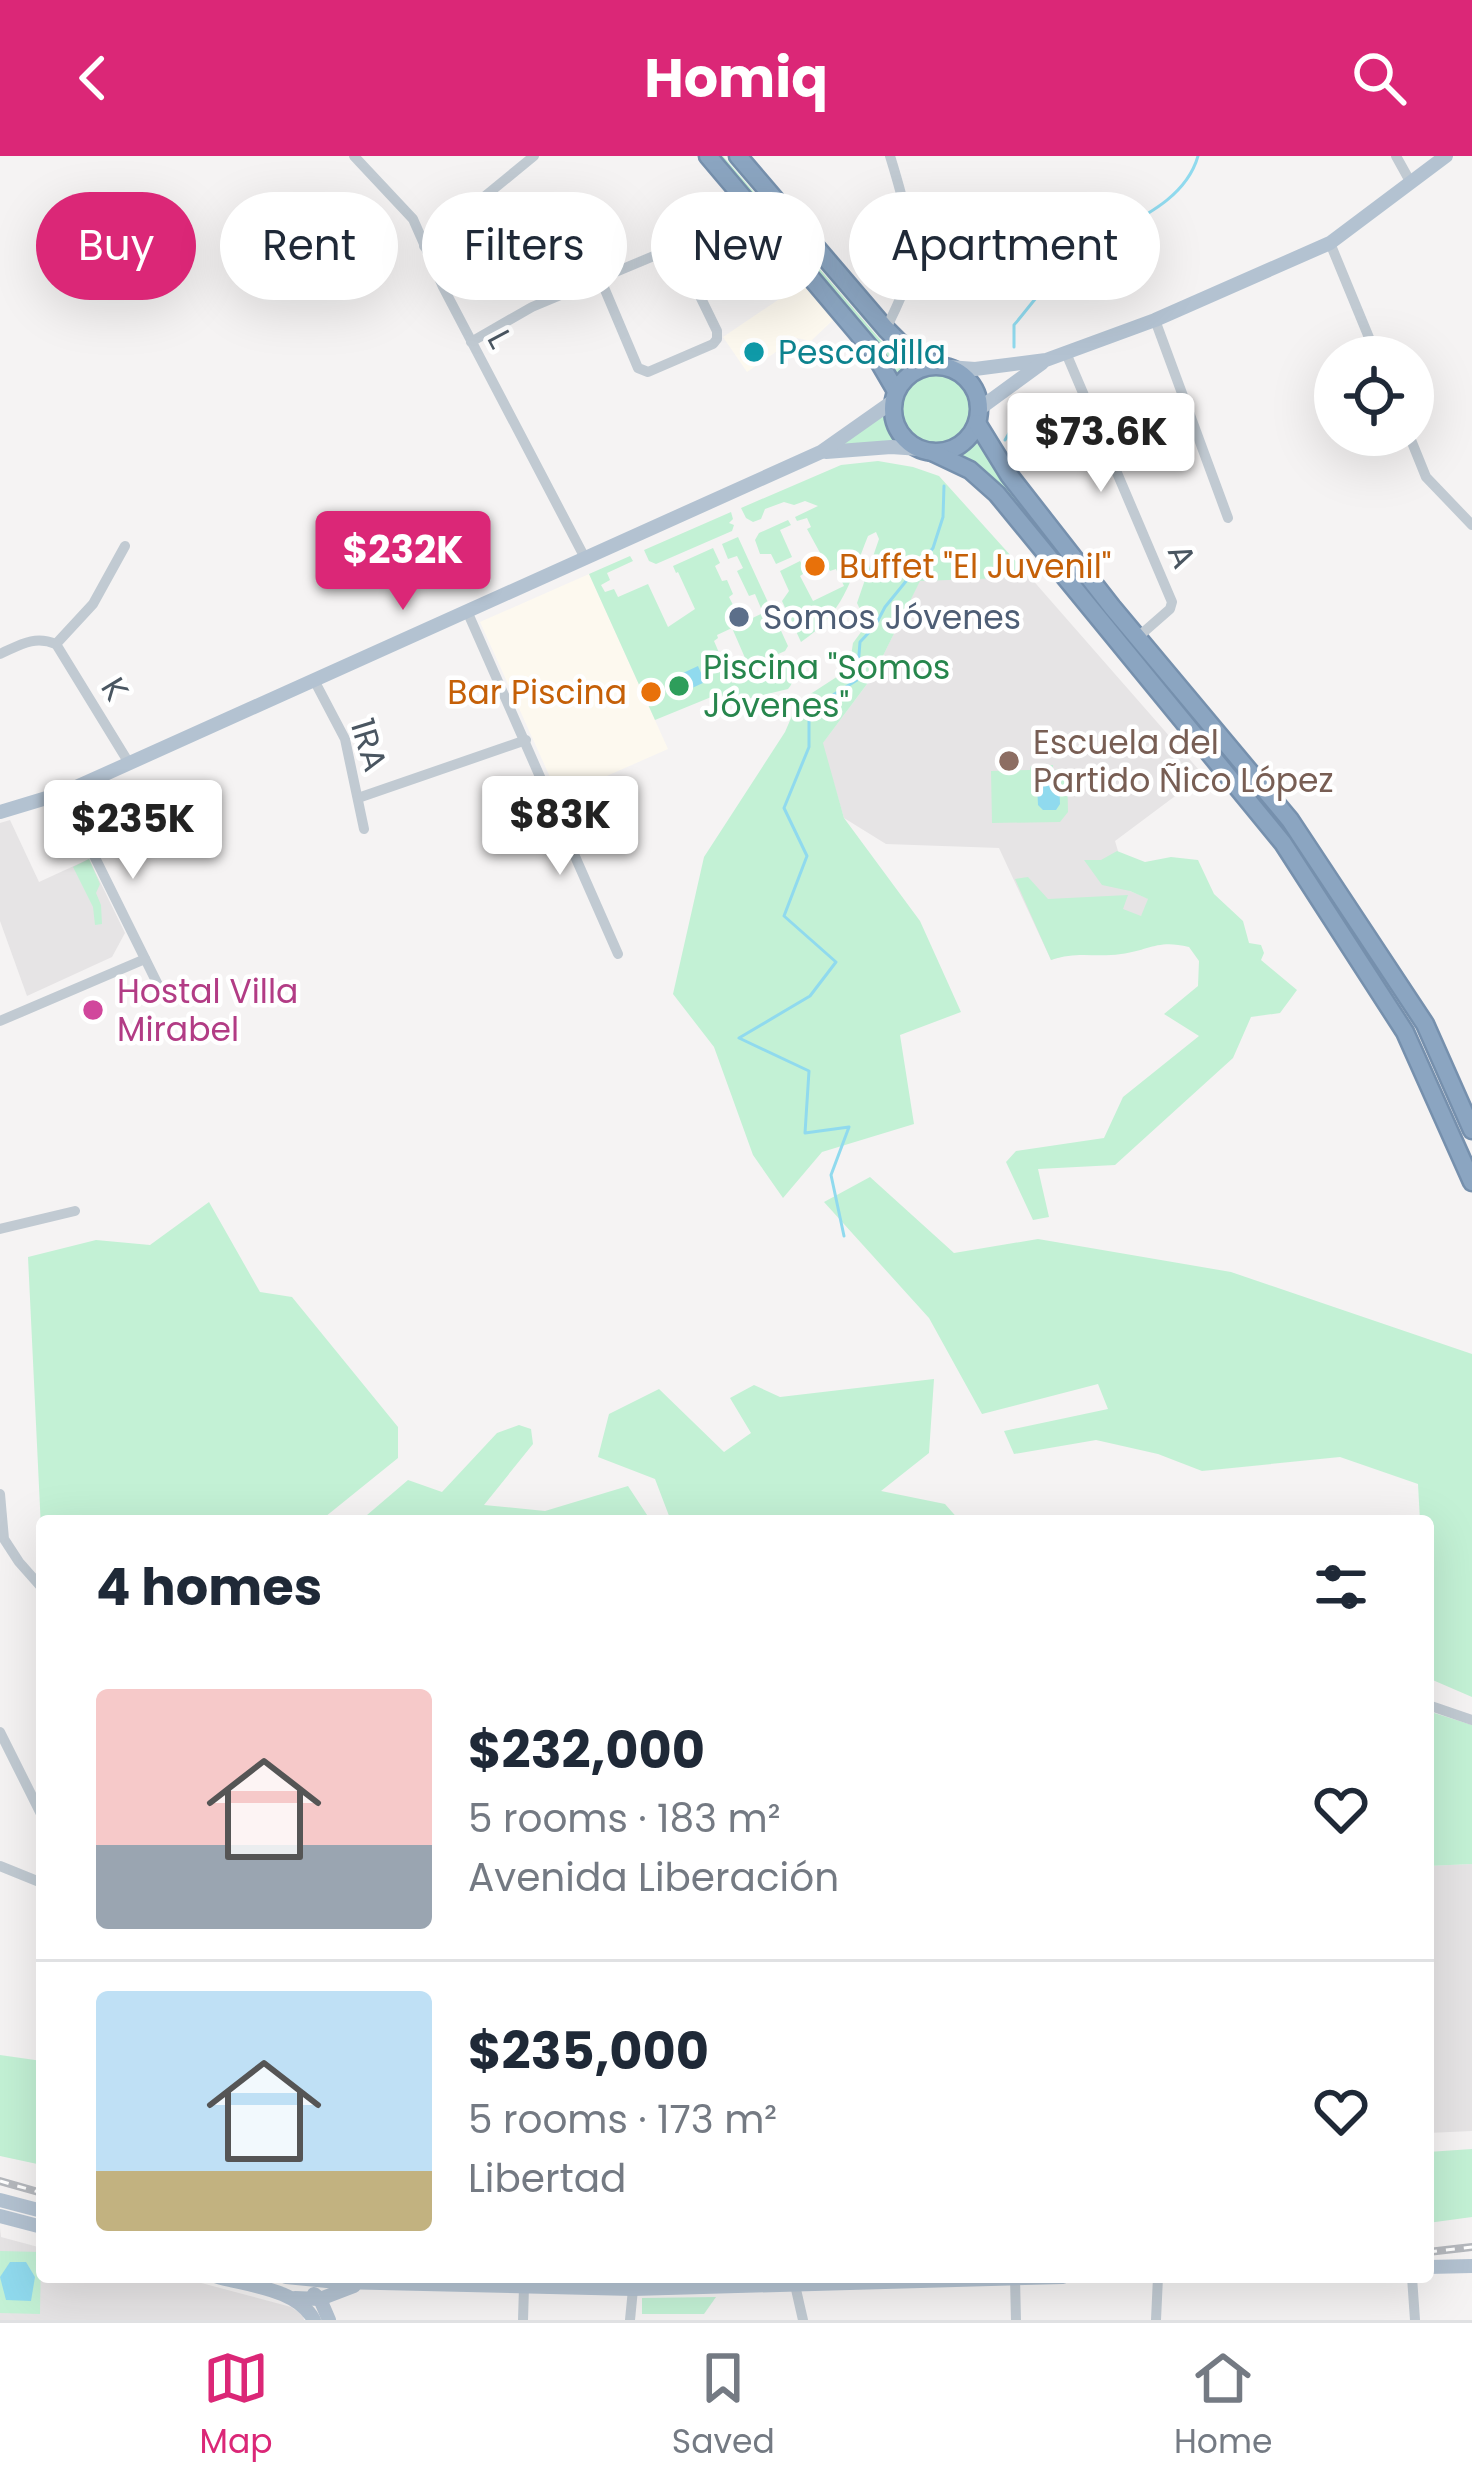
<!DOCTYPE html>
<meta charset="utf-8">
<style>
:root{--surface:#fff;--page:#f6f6f7;--text:#1f2937;--muted:#747a83;--line:#e0e1e3;--accent:#db2777}
body{margin:0;font-family:Poppins,sans-serif;background:var(--page);color:var(--text);height:100vh;display:flex;flex-direction:column;font-size:45px;white-space:nowrap}
*{box-sizing:border-box;margin:0}
p{font-size:39px;color:var(--muted)}
.icon{flex:none;width:66px;height:66px;fill:none;stroke:currentColor;stroke-width:2;stroke-linecap:round;stroke-linejoin:round}
.map{position:relative;flex:1;overflow:hidden}
.drawer{position:absolute;left:36px;top:1359px;width:1398px;height:768px;display:flex;flex-direction:column;background:var(--surface);border-radius:12px;box-shadow:0 12px 48px #0002}
.drawer>*{flex:none}
.top-card{position:absolute;left:36px;top:36px;width:1401px;height:108px;display:flex;gap:24px}
.tools{position:absolute;left:1314px;top:180px;display:grid;gap:24px}
.tools a{display:grid;place-items:center;width:120px;height:120px;border-radius:50%;background:var(--surface);box-shadow:0 12px 48px #0002;font-size:60px}
.price{position:absolute;translate:-50% -102px;padding:0 27px;border-radius:12px;background:#fff;color:#222;font-size:39px;line-height:78px;filter:drop-shadow(0 3px 6px #0008)}
.price::after{content:'';position:absolute;left:50%;top:72px;width:36px;height:27px;margin-left:-18px;background:inherit;clip-path:polygon(0 0,100% 0,50% 100%)}
.price.on{background:var(--accent);color:#fff}
ul{padding:0;list-style:none}
li{display:flex;align-items:center;gap:36px;height:300px;padding:0 60px}
li+li{border-top:3px solid var(--line)}
li span{display:grid;place-items:center;flex:none;width:336px;height:240px;border-radius:12px;color:#555}
li>.icon{margin-inline-start:auto}
span .icon{width:144px;height:144px;fill:#fffc;stroke-width:1}
li b{font-size:51px}
h2{display:flex;justify-content:space-between;align-items:center;height:144px;padding:0 60px;font-size:51px}
.chip{padding:0 42px;border-radius:54px;background:var(--surface);box-shadow:0 12px 48px #0002;font-size:42px;line-height:108px}
.chip.on{background:var(--accent);color:#fff}
header{display:flex;justify-content:space-between;align-items:center;height:156px;padding:0 60px;background:var(--accent);color:#fff;font-size:54px;font-weight:700}
.tabs{display:flex;justify-content:space-around;align-items:center;height:168px;border-top:3px solid var(--line);background:var(--surface);font-size:33px;color:var(--muted)}
.tabs a{display:grid;justify-items:center;gap:6px}
.tabs .on{color:var(--accent)}
.map>svg:first-child{display:block}
.commercial{fill:#fdf9ef}
.education{fill:#e6e4e5}
.green{fill:#c3f1d5}
.water{fill:#90daee}
.lines{fill:none;stroke-linecap:round;stroke-linejoin:round}
.stream{stroke:#90daee;stroke-width:3}
.highway-casing{stroke:#7690ad;stroke-width:21}
.minor{stroke:#c1cad2;stroke-width:10}
.major{stroke:#b3c2d1;stroke-width:14}
.highway{stroke:#8ba5c1;stroke-width:16}
.rail-casing{stroke:#b5b8bd;stroke-width:8}
.rail{stroke:#fff;stroke-width:3;stroke-dasharray:9;stroke-linecap:butt}
.culture-dot{fill:#0f9aa8;stroke:#fff;stroke-width:4.5}
.food-dot{fill:#e8710a;stroke:#fff;stroke-width:4.5}
.service-dot{fill:#5c6f8a;stroke:#fff;stroke-width:4.5}
.leisure-dot{fill:#2e9e5b;stroke:#fff;stroke-width:4.5}
.education-dot{fill:#8d6e63;stroke:#fff;stroke-width:4.5}
.hotel-dot{fill:#d1479c;stroke:#fff;stroke-width:4.5}
.labels{text-anchor:middle;dominant-baseline:central;stroke-width:9;stroke-linejoin:round;paint-order:stroke}
.street-label{font-size:33px;fill:#4a5661;stroke:#fff}
.culture-label{font-size:33px;fill:#0d838f;stroke:#fff;text-anchor:start}
.food-label{font-size:33px;fill:#c56008;stroke:#fff;text-anchor:start}
.service-label{font-size:33px;fill:#4e5e75;stroke:#fff;text-anchor:start}
.leisure-label{font-size:33px;fill:#27864d;stroke:#fff;text-anchor:start}
.education-label{font-size:33px;fill:#785e54;stroke:#fff;text-anchor:start}
.hotel-label{font-size:33px;fill:#b23c85;stroke:#fff;text-anchor:start}
</style>
<header><svg class="icon" aria-label="back" viewBox="0 0 24 24"><path d="M15 5l-7 7 7 7"/></svg>Homiq<svg class="icon" aria-label="search" viewBox="0 0 24 24"><circle cx="10" cy="10" r="6"/><path d="M15 15l6 6"/></svg></header>
<div class="map">
<svg width="1472" height="2164" viewBox="0 0 1472 2164">
<rect width="100%" height="100%" fill="#f5f3f3"/>
<!-- commercial -->
<g class="commercial">
<path d="M 803,127 L 834,163 L 811,185 L 796,182 L 747,216 L 723,181 Z"/>
<path d="M 589,418 L 668,593 L 559,641 L 480,466 Z"/>
</g>
<!-- education -->
<g class="education">
<path d="M 1030,421 L 1206,622 L 1194,626 L 1115,685 L 1130,735 L 1149,743 L 1141,761 L 1122,754 L 1119,798 L 1070,798 L 1051,804 L 999,692 L 886,688 L 844,662 L 822,588 L 873,520 L 920,424 Z"/>
<path d="M 10,664 L 39,726 L 89,703 L 125,777 L 112,801 L 27,840 L 0,765 L 0,667 Z"/>
<path d="M 1472,1708 L 1472,1975 L 1428,1977 L 1428,1710 Z"/>
<path d="M 0,2072 L 1,2081 L 42,2092 L 42,2121 L 179,2121 L 291,2151 L 303,2159 L 304,2164 L 0,2164 Z"/>
</g>
<!-- green -->
<g class="green">
<path d="M 718,0 L 723,0 L 883,187 L 910,207 L 893,220 Z"/>
<circle cx="935" cy="253" r="35"/>
<path d="M 882,258 L 894,285 L 839,290 Z"/>
<path d="M 976,286 L 1090,435 L 1086,438 L 1002,335 L 960,299 Z"/>
<path d="M 878,305 L 913,311 L 939,320 L 1030,421 L 920,425 L 873,520 L 823,587 L 844,662 L 920,765 L 961,856 L 900,879 L 914,968 L 822,996 L 783,1042 L 753,999 L 714,891 L 673,838 L 704,701 L 785,576 L 798,546 L 849,513 L 853,487 L 867,468 L 857,447 L 879,383 L 876,376 L 868,380 C 850,425 844,457 801,486 L 782,445 L 789,435 L 780,415 L 800,405 L 806,416 L 800,420 L 813,445 L 844,430 L 836,413 L 830,415 L 807,373 L 811,371 L 807,362 L 797,365 L 795,361 L 818,350 L 805,345 L 794,349 L 784,346 L 765,353 L 761,363 L 753,366 L 746,362 L 741,352 L 841,309 Z"/>
<path d="M 731,356 L 733,363 L 729,367 L 734,369 L 732,375 L 656,408 L 649,405 L 644,394 Z"/>
<path d="M 788,364 L 791,369 L 780,374 L 792,401 L 776,408 L 771,398 L 760,398 L 755,384 L 759,377 Z"/>
<path d="M 738,381 L 788,490 L 785,495 L 749,511 L 732,472 L 717,479 L 718,482 L 714,485 L 732,527 L 753,519 L 755,523 L 789,508 C 793,518 796,524 788,533 L 734,546 L 730,538 L 723,541 L 721,537 L 655,564 L 589,418 L 630,400 L 633,405 L 607,417 L 610,424 L 601,429 L 605,436 L 614,433 L 618,441 L 648,428 L 668,471 L 695,453 L 678,416 L 676,417 L 673,410 L 713,392 L 720,407 L 715,410 L 722,425 L 727,424 L 733,438 L 729,441 L 742,467 L 763,457 L 755,438 L 749,440 L 737,415 L 743,412 L 737,400 L 728,403 L 722,388 Z"/>
<path d="M 1053,609 L 1053,614 L 1067,613 L 1068,656 L 1060,666 L 992,667 L 991,615 L 1030,614 L 1031,610 Z"/>
<path d="M 1117,695 L 1145,706 L 1171,701 L 1198,704 L 1214,738 L 1243,765 L 1249,787 L 1261,789 L 1264,797 L 1261,804 L 1297,834 L 1280,857 L 1251,861 L 1233,902 L 1115,1009 L 1038,1013 L 1049,1061 L 1033,1064 L 1006,1006 L 1016,995 L 1104,982 L 1123,941 L 1199,880 L 1164,858 L 1198,830 L 1199,805 L 1189,791 C 1158,783 1150,794 1121,798 C 1095,802 1078,795 1051,804 L 1015,723 L 1028,721 L 1048,743 L 1128,739 L 1123,753 L 1141,760 L 1148,743 L 1130,735 L 1102,729 L 1084,704 L 1101,704 Z"/>
<path d="M 89,703 L 100,728 L 96,737 L 101,749 L 102,768 L 95,769 L 93,751 L 73,711 Z"/>
<path d="M 870,1021 L 954,1097 L 1038,1083 L 1231,1116 L 1472,1198 L 1472,1541 L 1428,1522 L 1428,1365 L 1420,1365 L 1418,1328 L 1340,1301 L 1202,1315 L 1158,1298 L 1096,1284 L 1014,1298 L 1004,1275 L 1108,1253 L 1098,1228 L 982,1258 L 929,1162 L 824,1046 Z"/>
<path d="M 209,1046 L 260,1136 L 292,1141 L 398,1271 L 398,1302 L 320,1365 L 42,1365 L 42,1393 L 28,1101 L 96,1084 L 150,1089 Z"/>
<path d="M 934,1223 L 929,1297 L 881,1335 L 945,1348 L 960,1365 L 671,1365 L 655,1323 L 598,1301 L 609,1258 L 659,1233 L 724,1296 L 751,1277 L 730,1242 L 754,1229 L 780,1241 Z"/>
<path d="M 519,1269 L 531,1273 L 533,1288 L 484,1349 L 545,1355 L 628,1330 L 651,1365 L 360,1365 L 408,1324 L 442,1336 L 497,1277 Z"/>
<path d="M 1428,1555 L 1472,1569 L 1472,1708 L 1428,1710 Z"/>
<path d="M 0,1899 L 42,1905 L 42,2009 L 0,2000 Z"/>
<path d="M 1472,1993 L 1472,2061 L 1428,2067 L 1428,1996 Z"/>
<path d="M 0,2095 L 41,2096 L 40,2158 L 0,2157 Z"/>
<path d="M 444,2121 L 786,2121 L 786,2122 L 632,2128 Z"/>
<path d="M 716,2141 L 704,2158 L 642,2158 L 642,2142 Z"/>
</g>
<!-- water -->
<g class="water">
<path d="M 698,510 L 705,526 L 675,540 L 668,524 Z"/>
<path d="M 1046,620 L 1054,620 L 1059,625 L 1060,648 L 1056,654 L 1043,654 L 1038,649 L 1037,628 L 1046,624 Z"/>
<path d="M 10,2106 L 26,2106 L 35,2121 L 31,2145 L 6,2144 L 0,2121 Z"/>
</g>
<g class="lines">
<!-- stream -->
<g class="stream">
<path d="M 1014,191 L 1014,169 C 1032,148 1049,123 1070,105 C 1109,71 1182,56 1198,0"/>
<path d="M 1005,284 L 1015,267 L 1015,251"/>
<path d="M 844,1080 L 831,1019 L 849,971 L 805,977 L 809,915 L 739,882 L 810,840 L 836,806 L 784,760 L 807,700 L 784,652 L 809,591 L 809,554 L 857,524 L 860,486 L 875,470 L 885,451 L 933,392 L 943,361 L 944,330"/>
</g>
<!-- highway casing -->
<g class="highway-casing">
<g id="highway">
<path d="M 708,0 L 872,194 L 896,235"/>
<path d="M 738,0 L 886,173 L 902,189 L 937,209"/>
<circle cx="936" cy="253" r="43"/>
<path d="M 977,267 L 1009,319 L 1112,451 L 1290,664 L 1425,868 L 1472,974"/>
<path d="M 932,296 L 970,314 L 997,338 L 1283,687 L 1405,876 L 1472,1026"/>
</g>
</g>
<!-- minor -->
<g class="minor">
<path d="M 354,0 L 413,63 L 443,131 L 585,402"/>
<path d="M 1396,0 L 1411,27"/>
<path d="M 1330,87 L 1377,201"/>
<path d="M 424,90 L 534,0"/>
<path d="M 600,122 L 638,212 L 648,216 L 713,188 L 717,183 L 717,175 L 676,91"/>
<path d="M 1155,164 L 1228,362"/>
<path d="M 886,173 C 893,158 901,143 906,127 C 917,86 902,39 890,0"/>
<path d="M 471,186 L 532,151 L 754,58"/>
<path d="M 1066,197 L 1172,446 L 1170,453 L 1138,481"/>
<path d="M 1409,279 L 1426,321 L 1472,369"/>
<path d="M 467,455 L 618,798"/>
<path d="M 56,488 L 129,607"/>
<path d="M 0,498 C 20,489 34,479 56,488 L 93,448 L 125,390"/>
<path d="M 314,524 L 345,583 L 364,673"/>
<path d="M 98,621 C 101,630 104,641 110,648 C 123,663 175,657 195,657"/>
<path d="M 63,637 L 162,837"/>
<path d="M 358,642 L 526,584"/>
<path d="M 0,865 L 145,803"/>
<path d="M 0,1073 L 75,1055"/>
<path d="M 0,1338 L 4,1383 L 19,1406 L 42,1432"/>
<path d="M 1428,1549 L 1472,1564"/>
<path d="M 0,1576 L 42,1660"/>
<path d="M 0,1710 L 42,1727"/>
<path d="M 1412,2121 L 1415,2164"/>
<path d="M 1015,2122 L 1016,2164"/>
<path d="M 795,2129 L 803,2164"/>
<path d="M 523,2164 L 524,2131"/>
<path d="M 630,2164 L 633,2133"/>
<path d="M 1156,2164 L 1158,2121"/>
</g>
<!-- major -->
<g class="major">
<path d="M 948,211 L 975,213 L 1046,204 L 1155,164 L 1330,87 L 1446,0"/>
<path d="M 979,253 L 1042,207"/>
<path d="M 826,296 L 891,291 L 920,293"/>
<path d="M 0,656 L 63,637 L 821,296 L 892,246"/>
<path d="M 0,2044 L 42,2055"/>
<path d="M 0,2060 L 42,2071"/>
<path d="M 1428,2111 L 1472,2110"/>
<path d="M 218,2121 C 250,2130 297,2133 314,2164"/>
<path d="M 286,2121 L 337,2126 L 633,2133 L 1063,2121"/>
<path d="M 314,2138 L 320,2143 L 329,2164"/>
<path d="M 295,2142 L 320,2143 L 354,2130"/>
</g>
<!-- highway -->
<use href="#highway" class="highway"/>
<!-- rail casing -->
<g class="rail-casing">
<g id="rail">
<path d="M 0,2025 L 42,2037"/>
<path d="M 1428,2096 L 1472,2091"/>
</g>
</g>
<!-- rail -->
<use href="#rail" class="rail"/>
</g>
<!-- markers -->
<circle class="culture-dot" cx="754" cy="196" r="12"/>
<g class="food-dot">
<circle cx="815" cy="410" r="12"/>
<circle cx="651" cy="536" r="12"/>
</g>
<circle class="service-dot" cx="739" cy="461" r="12"/>
<circle class="leisure-dot" cx="679" cy="530" r="12"/>
<circle class="education-dot" cx="1009" cy="605" r="12"/>
<circle class="hotel-dot" cx="93" cy="854" r="12"/>
<g class="labels">
<!-- street labels -->
<g class="street-label">
<text transform="translate(500 183) rotate(62)">L</text>
<text transform="translate(1182 400) rotate(67)">A</text>
<text transform="translate(115 533) rotate(59)">K</text>
<text transform="translate(369 589) rotate(73)">1RA</text>
</g>
<!-- culture labels -->
<g class="culture-label">
<text x="778" y="196">Pescadilla</text>
</g>
<!-- food labels -->
<g class="food-label">
<text x="839" y="410">Buffet "El Juvenil"</text>
<text x="627" y="536" text-anchor="end">Bar Piscina</text>
</g>
<!-- service labels -->
<g class="service-label">
<text x="763" y="461">Somos Jóvenes</text>
</g>
<!-- leisure labels -->
<g class="leisure-label">
<text x="703" y="511">Piscina "Somos<tspan x="703" dy="38">Jóvenes"</tspan></text>
</g>
<!-- education labels -->
<g class="education-label">
<text x="1033" y="586">Escuela del<tspan x="1033" dy="38">Partido Ñico López</tspan></text>
</g>
<!-- hotel labels -->
<g class="hotel-label">
<text x="117" y="835">Hostal Villa<tspan x="117" dy="38">Mirabel</tspan></text>
</g>
</g>
</svg>
<div class="tools">
<a><svg class="icon" aria-label="locate" viewBox="0 0 24 24"><circle cx="12" cy="12" r="6"/><path d="M12 2v4M12 18v4M2 12h4M18 12h4"/></svg></a>
</div>
<b class="price" style="left:1101px;top:339px">$73.6K</b>
<b class="price on" style="left:403px;top:457px">$232K</b>
<b class="price" style="left:560px;top:722px">$83K</b>
<b class="price" style="left:133px;top:726px">$235K</b>
<div class="top-card">
<a class="chip on">Buy</a>
<a class="chip">Rent</a>
<a class="chip">Filters</a>
<a class="chip">New</a>
<a class="chip">Apartment</a>
</div>
<section class="drawer">
<h2>4 homes<svg class="icon" aria-label="filters" viewBox="0 0 24 24"><path d="M4 7h16M4 17h16"/><circle cx="9" cy="7" r="2"/><circle cx="15" cy="17" r="2"/></svg></h2>
<ul>
<li><span style="background:linear-gradient(#f6c9c9 65%,#9aa5b1 0)"><svg class="icon" aria-label="home" viewBox="0 0 24 24"><path d="M3 11l9-7 9 7M6 9v11h12V9"/></svg></span><div><b>$232,000</b><p>5 rooms · 183 m²</p><p>Avenida Liberación</p></div><svg class="icon" aria-label="heart" viewBox="0 0 24 24"><path d="M12 20l-8-8c-3-5 5-10 8-4 3-6 11-1 8 4z"/></svg></li>
<li><span style="background:linear-gradient(#bfe0f5 75%,#c2b280 0)"><svg class="icon" aria-label="home" viewBox="0 0 24 24"><path d="M3 11l9-7 9 7M6 9v11h12V9"/></svg></span><div><b>$235,000</b><p>5 rooms · 173 m²</p><p>Libertad</p></div><svg class="icon" aria-label="heart" viewBox="0 0 24 24"><path d="M12 20l-8-8c-3-5 5-10 8-4 3-6 11-1 8 4z"/></svg></li>
</ul>
</section>
</div>
<nav class="tabs">
<a class="on"><svg class="icon" aria-label="map" viewBox="0 0 24 24"><path d="M3 6l6-2 6 2 6-2v14l-6 2-6-2-6 2zM9 4v14M15 6v14"/></svg>Map</a>
<a><svg class="icon" aria-label="saved" viewBox="0 0 24 24"><path d="M7 4h10v16l-5-4-5 4z"/></svg>Saved</a>
<a><svg class="icon" aria-label="home" viewBox="0 0 24 24"><path d="M3 11l9-7 9 7M6 9v11h12V9"/></svg>Home</a>
</nav>
